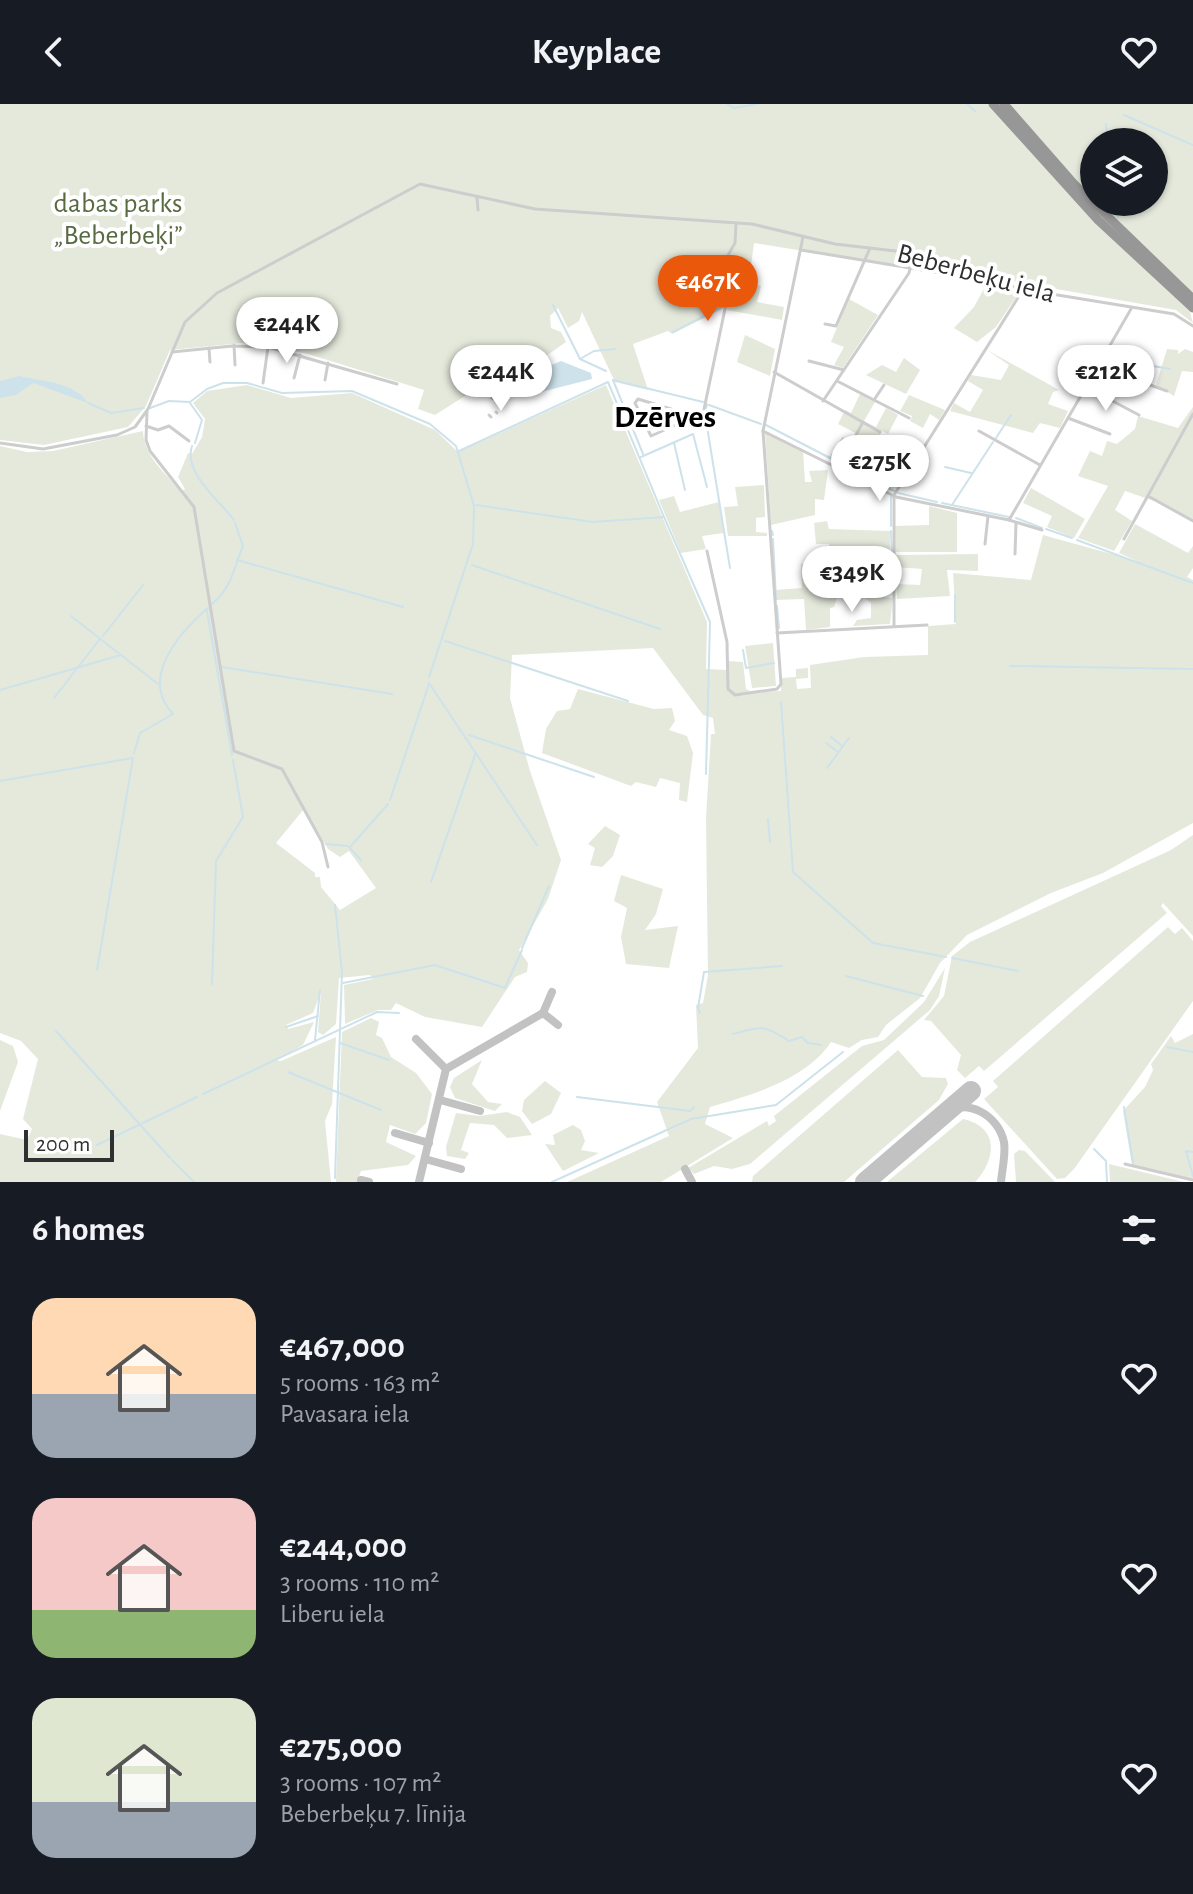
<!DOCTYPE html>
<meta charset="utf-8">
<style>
:root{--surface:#171b24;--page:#242831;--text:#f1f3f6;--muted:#9ea1a6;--accent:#ea580c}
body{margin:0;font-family:"Alegreya Sans",sans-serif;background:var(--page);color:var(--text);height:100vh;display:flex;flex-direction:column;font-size:30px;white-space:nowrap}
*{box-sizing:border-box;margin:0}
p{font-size:26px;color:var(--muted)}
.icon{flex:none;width:44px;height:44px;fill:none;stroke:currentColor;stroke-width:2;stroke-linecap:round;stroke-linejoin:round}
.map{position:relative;height:1078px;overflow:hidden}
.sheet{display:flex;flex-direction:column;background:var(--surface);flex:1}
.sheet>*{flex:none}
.buttons{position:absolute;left:1080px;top:24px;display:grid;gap:16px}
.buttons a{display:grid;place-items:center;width:88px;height:88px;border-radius:50%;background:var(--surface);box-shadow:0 2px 6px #0004;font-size:40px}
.scale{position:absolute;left:24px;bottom:20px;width:90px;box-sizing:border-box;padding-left:8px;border:4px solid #303030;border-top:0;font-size:22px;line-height:28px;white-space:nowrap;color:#303030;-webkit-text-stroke:6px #fff;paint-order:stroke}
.price{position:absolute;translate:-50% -68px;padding:0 18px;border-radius:28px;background:#fff;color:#222;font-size:26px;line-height:52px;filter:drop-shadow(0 2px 4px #0008)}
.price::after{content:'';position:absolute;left:50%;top:48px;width:24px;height:18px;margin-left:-12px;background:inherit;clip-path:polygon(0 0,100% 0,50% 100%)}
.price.current{background:var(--accent);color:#fff}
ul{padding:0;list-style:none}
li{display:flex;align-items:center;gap:24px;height:200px;padding:0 32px}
li span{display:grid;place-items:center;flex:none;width:224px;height:160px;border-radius:24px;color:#555}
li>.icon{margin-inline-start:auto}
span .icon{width:96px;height:96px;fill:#fffc;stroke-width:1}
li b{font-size:34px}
h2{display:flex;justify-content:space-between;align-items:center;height:96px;padding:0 32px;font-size:34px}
header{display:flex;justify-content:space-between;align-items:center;height:104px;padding:0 32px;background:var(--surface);font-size:36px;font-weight:700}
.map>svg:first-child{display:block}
.green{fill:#e5e9dc;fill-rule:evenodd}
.water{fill:#cde2ea}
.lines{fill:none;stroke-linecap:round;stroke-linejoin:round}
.stream{stroke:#cde2ea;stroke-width:2}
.taxiway{stroke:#c2c2c2;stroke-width:8}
.runway{stroke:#c2c2c2;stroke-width:20}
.street{stroke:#cdcdcd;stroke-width:3}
.highway{stroke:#979797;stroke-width:9}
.labels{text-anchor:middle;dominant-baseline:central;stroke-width:8;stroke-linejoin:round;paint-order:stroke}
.park-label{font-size:28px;fill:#586a40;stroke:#fff}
.street-label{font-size:28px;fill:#303030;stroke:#fff}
.quarter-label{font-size:32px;font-weight:bold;fill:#000;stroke:#fff}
</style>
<header><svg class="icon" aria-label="back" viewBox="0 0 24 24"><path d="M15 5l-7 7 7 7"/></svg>Keyplace<svg class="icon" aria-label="heart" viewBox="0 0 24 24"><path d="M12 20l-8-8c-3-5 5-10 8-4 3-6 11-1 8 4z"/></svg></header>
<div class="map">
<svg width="1193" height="1078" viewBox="0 0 1193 1078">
<rect width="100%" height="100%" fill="#fff"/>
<!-- green -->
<g class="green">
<path d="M 0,0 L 1193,0 L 1193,208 L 1190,208 L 1193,219 L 1176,206 L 959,168 L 951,171 L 754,139 L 751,162 L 737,160 L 736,154 L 730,189 L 741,192 L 744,178 L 761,182 L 757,198 L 784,203 L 782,216 L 727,206 L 726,203 L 672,230 L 668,227 L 633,240 L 648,286 L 615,278 L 582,208 L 579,217 L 568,224 L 558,204 L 550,212 L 551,224 L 561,228 L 566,238 L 539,257 L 490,276 L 435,311 L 418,305 L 424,286 L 308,250 L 253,238 L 170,246 L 146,302 L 128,323 L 44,341 L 0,336 ZM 1094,38 L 1154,38 L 1154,98 L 1094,98 Z"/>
<path d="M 986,181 L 1014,188 L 1016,193 L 996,223 L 977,238 L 954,224 L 974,203 Z"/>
<path d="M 849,195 L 878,211 L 843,264 L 834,261 L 844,243 L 831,238 Z"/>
<path d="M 745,231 L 775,245 L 770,272 L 737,258 Z"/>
<path d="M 1167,245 L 1178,246 L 1178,250 L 1185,245 L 1193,248 L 1193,268 L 1182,267 L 1174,292 L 1156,281 Z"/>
<path d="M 987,246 L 1059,286 L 1053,288 L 1048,300 L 1068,307 L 1060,324 L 1040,319 L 1033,329 L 950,307 L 954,299 L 970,308 L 983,286 L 968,277 L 971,271 L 1001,276 L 1009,261 Z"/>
<path d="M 904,254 L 920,266 L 906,290 L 866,271 L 882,261 L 896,268 Z"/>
<path d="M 247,281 L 291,294 L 352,289 L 435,326 L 458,348 L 606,281 L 707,518 L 706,565 L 728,566 L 728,557 L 743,558 L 746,585 L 752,588 L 781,587 L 781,574 L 796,573 L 796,565 L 808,564 L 808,574 L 796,575 L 797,585 L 811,584 L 810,561 L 864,553 L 928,551 L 928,522 L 956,520 L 953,469 L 1031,476 L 1043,431 L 1137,457 L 1119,449 L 1135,420 L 1188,449 L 1193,442 L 1193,464 L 1187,473 L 1193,476 L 1193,719 L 1103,769 L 1051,789 L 967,831 L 940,859 L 920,894 L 886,921 L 878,933 L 862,936 L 849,944 L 831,938 C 807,975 750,992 710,1003 L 705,1020 L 733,1034 L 661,1078 L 567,1078 L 669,1032 L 657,998 L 698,944 L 696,901 L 703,899 L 708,871 L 706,714 L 711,630 L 715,630 L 713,614 L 703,611 L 653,544 L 512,551 L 510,594 L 530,667 L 561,756 L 548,795 L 519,846 L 528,859 L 527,868 L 515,873 L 482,923 L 425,913 L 396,899 L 391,906 L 378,906 L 345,920 L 344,881 L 373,875 L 370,871 L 339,874 L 336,920 L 323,931 L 318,928 L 321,888 L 313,909 L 286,921 L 288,925 L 314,918 L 303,941 L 276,956 L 281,957 L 336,933 L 332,1000 L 325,1017 L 331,1078 L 0,1078 L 0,1030 L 27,1036 L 32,1025 L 23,1015 L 38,955 L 21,937 L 0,929 L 0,342 L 27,348 L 53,347 L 143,327 C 144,353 165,368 181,388 L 185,385 L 178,373 L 188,349 L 192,350 L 202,333 L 205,315 L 193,299 L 207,287 ZM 304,705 L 328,745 L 340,753 L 349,747 L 376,784 L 340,806 L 321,783 L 320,773 L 315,773 L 315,769 L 276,739 Z"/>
<path d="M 860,290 L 875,298 L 864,317 L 876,323 L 886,304 L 898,311 L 888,330 L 882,327 L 875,339 L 838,320 L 845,306 L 851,309 Z"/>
<path d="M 909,291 L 945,306 L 939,316 L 930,310 L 923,324 L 910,317 L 912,312 L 900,307 Z"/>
<path d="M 1193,303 L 1193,417 L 1157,398 L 1125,387 L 1115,406 L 1132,417 L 1114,447 L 1078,434 L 1108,382 L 1078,372 L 1090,347 L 1102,352 L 1107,337 L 1117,340 L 1135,325 L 1138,312 L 1178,324 Z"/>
<path d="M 765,329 L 803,346 L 805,378 L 812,378 L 809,367 L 828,366 L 824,396 L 815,395 L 815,411 L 771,421 Z"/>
<path d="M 764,381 L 765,413 L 756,414 L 756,428 L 767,429 L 767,432 L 728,432 L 724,403 L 738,402 L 735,383 Z"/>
<path d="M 1031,384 L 1085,415 L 1074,434 L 1047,423 L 1052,412 L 1023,399 Z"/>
<path d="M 674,392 L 680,408 L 719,398 L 724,429 L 702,432 L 706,445 L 681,449 L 659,396 Z"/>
<path d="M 929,402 L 957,409 L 957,448 L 894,448 L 895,422 L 929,421 Z"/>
<path d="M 827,417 L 829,425 L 890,427 L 890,454 L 862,457 L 845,450 L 866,459 L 867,473 L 861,474 L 859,491 L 838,491 L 834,503 L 830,504 L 830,523 L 806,526 L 804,495 L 776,496 L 775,486 L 802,484 L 801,460 L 831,464 L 829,440 L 816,440 L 814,419 Z"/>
<path d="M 978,450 L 978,467 L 947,466 L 950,492 L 897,495 L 896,480 L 920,481 L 922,465 L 896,463 L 896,451 Z"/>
<path d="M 861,491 L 893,494 L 890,520 L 853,522 L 857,516 L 871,514 L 871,499 Z"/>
<path d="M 773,539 L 776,582 L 752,584 L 745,542 Z"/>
<path d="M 578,585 L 654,605 L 672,604 L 675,617 L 669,626 L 687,632 L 693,649 L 687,698 L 679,696 L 680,679 L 660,674 L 656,683 L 636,678 L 631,682 L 542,649 L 546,625 L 557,607 L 570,605 Z"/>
<path d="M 605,722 L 620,731 L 613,752 L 602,763 L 590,761 L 595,744 L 588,740 Z"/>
<path d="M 1193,731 L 1193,832 L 1163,799 L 1161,802 L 1167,809 L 984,967 L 979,962 L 965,974 L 957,966 L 961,951 L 931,917 L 924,916 L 944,892 L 952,852 L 970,838 L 1171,746 Z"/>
<path d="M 621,771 L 663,785 L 656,810 L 645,826 L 678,822 L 669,864 L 626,860 L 621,833 L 627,804 L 614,797 Z"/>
<path d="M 1168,823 L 1175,830 L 1182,824 L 1193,837 L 1193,897 L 1074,1065 L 1065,1074 L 1057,1075 L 984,995 L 998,983 L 993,977 Z"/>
<path d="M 945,864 L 939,892 L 930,906 L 750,1060 L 732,1065 L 714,1062 L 694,1070 L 688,1064 L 767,1017 L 769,1022 L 776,1017 L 774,1012 L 862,942 L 884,936 L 924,898 Z"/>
<path d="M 371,914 L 379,918 L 376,931 L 382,934 L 391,953 L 416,969 L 432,990 L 426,1019 L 415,1030 L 390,1021 L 386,1038 L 416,1052 L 408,1061 L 361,1067 L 357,1078 L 336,1078 L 342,928 Z"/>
<path d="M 1193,930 L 1193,1075 L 1132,1061 L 1123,1007 L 1145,983 L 1153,966 L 1151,960 L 1171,932 L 1175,939 Z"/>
<path d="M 0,936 L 13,942 L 18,958 L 0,1007 Z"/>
<path d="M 898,946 L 922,973 L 946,974 L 948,980 L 939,996 L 844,1078 L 752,1078 L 753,1072 Z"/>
<path d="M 482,956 L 472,980 L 488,998 L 502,1000 L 495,1007 L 455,994 L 450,983 L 454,974 Z"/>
<path d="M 545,977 L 561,989 L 551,1010 L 532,1020 L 522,1007 L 524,996 Z"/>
<path d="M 507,1008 L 520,1013 L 532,1031 L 507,1034 L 494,1021 L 470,1019 L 461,1046 L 469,1049 L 465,1055 L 447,1052 L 446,1043 L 456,1009 L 479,1012 Z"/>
<path d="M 963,1015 C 1000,1023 996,1056 975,1078 L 887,1078 Z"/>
<path d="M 573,1021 L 581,1026 L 585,1037 L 581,1046 L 599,1049 L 563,1067 L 545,1040 L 555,1041 L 553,1031 Z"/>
<path d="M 1019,1046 L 1025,1047 L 1055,1078 L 1016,1078 L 1014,1050 Z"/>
<path d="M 1109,1060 L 1184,1078 L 1110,1078 Z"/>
</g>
<!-- water -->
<g class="water">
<path d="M 561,257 L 591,269 L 592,275 L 541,288 L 542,265 Z"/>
<path d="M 19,272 C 41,277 75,278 88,299 L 33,279 L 16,291 L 0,294 L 0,277 Z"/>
</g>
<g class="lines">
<!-- stream -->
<g class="stream">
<path d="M 727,0 L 734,4 L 757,0"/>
<path d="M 967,0 L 975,7"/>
<path d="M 1124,11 L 1193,41"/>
<path d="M 1106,20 L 1108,38"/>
<path d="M 1116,98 L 1118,113"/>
<path d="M 553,201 L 580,255 L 606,267"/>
<path d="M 673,228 L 724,202 L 725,169"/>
<path d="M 580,255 L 594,247 L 615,245"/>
<path d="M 1136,259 L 1170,265"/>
<path d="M 613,276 L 703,298"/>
<path d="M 613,276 L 643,350"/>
<path d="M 88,299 L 111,309 L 144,304"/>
<path d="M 190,299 L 202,316 L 195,339"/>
<path d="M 707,300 L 705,310 L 730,464"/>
<path d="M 709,301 L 761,320"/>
<path d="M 150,304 L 169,297 L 190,298 L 207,285 L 223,279 L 247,279 L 282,289 L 352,287 L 430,320 L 456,342 L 474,402 L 473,440 L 429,573"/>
<path d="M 766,321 L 894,387"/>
<path d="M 996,334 L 1011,311"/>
<path d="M 674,339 L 685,386"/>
<path d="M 192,342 C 183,369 220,397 234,416"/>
<path d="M 459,347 L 608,278 L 664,413 L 593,418 L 476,401"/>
<path d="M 641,353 L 693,330 L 707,383"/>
<path d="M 831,353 L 843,334"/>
<path d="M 945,363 L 971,369"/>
<path d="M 898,389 L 937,398"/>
<path d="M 942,399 L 1009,413"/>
<path d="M 952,401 L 993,338"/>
<path d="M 664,413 L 710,518 L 706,670"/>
<path d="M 1016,414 L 1042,424"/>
<path d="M 891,422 L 891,392"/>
<path d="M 1046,425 L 1072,434"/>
<path d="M 772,427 L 773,431"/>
<path d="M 891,427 L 892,453"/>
<path d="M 773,435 L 776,495"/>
<path d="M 1077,436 L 1193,479"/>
<path d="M 237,456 L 403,503"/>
<path d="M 892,457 L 892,484"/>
<path d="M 472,461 L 660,525"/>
<path d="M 212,500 C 233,482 233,465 243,442 L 235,419"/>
<path d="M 777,502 L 779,524"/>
<path d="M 207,507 L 232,651"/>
<path d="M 71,512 L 158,580"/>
<path d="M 955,518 L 955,491"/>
<path d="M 103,532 L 143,481"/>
<path d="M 445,537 L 628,597"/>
<path d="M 743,546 L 746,564 L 774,559"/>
<path d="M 1010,562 L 1193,565"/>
<path d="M 222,563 L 392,590"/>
<path d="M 429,579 L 537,741"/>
<path d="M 0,586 L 121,551"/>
<path d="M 54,594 L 100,535"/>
<path d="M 781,598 L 793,768 L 873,839 L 946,853"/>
<path d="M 469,631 L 594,673"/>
<path d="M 831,633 L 842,642"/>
<path d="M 826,639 L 838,648"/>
<path d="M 134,649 L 140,629 L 173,610 C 139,574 179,529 208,504"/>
<path d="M 827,664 L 849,634"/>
<path d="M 0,677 L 133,654 L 97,866"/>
<path d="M 390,696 L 429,580"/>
<path d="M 768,715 L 770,738"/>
<path d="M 326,740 L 348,742 L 361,756"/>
<path d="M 350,743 L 388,700"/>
<path d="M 431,778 L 475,651"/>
<path d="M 335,801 L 342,868 L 335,1074"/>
<path d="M 522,844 L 549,782"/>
<path d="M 952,854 L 1018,867"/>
<path d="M 846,872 L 923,892"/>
<path d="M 343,879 L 435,861 L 505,884 L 522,846"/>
<path d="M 212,880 L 216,757 L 243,713 L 233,656"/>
<path d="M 700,909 L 698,904 L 704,868 L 782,862"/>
<path d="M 286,923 L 318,912"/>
<path d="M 56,927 L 170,1054"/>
<path d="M 733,930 C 761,923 762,919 789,937 L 802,933 L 808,939 L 821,941"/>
<path d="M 315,936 L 320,886"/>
<path d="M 340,939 L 389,956"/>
<path d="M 1167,943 L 1193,948"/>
<path d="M 288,968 L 381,1006"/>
<path d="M 203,990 L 377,908 L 399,909"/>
<path d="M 577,993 L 690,1007 L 694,1003"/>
<path d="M 1124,1003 L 1133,1059"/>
<path d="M 97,1041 L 197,993"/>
<path d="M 1094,1045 L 1106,1057 L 1107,1078"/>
<path d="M 1193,1048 L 1186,1047 L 1193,1072"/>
<path d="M 172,1056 L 194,1078"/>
<path d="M 552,1078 L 691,1015 L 776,1001 L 843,948"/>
</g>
<!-- taxiway -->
<g class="taxiway">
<path d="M 543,909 L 558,921"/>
<path d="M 416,935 L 446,965"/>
<path d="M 440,996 L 480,1007"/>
<path d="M 944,1010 C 967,993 998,1011 1004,1038 C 1006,1050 1002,1066 1001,1078"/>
<path d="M 395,1029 L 429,1039"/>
<path d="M 425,1055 L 461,1065"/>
<path d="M 685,1065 L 692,1078"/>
<path d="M 361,1076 L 369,1078"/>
<path d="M 419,1078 L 446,965 L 543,909 L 552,888"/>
</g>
<!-- runway -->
<path class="runway" d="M 865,1078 L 971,987"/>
<!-- street -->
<g class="street">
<path d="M 477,94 L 478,106"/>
<path d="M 801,146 L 959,172"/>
<path d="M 825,220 L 836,222 L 870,144"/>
<path d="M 234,241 L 235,261"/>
<path d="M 209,244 L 210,258"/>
<path d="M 172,248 L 232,242 L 268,243 L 397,280"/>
<path d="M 809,257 L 844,266"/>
<path d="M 1097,262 L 1167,287"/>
<path d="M 774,268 L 880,328"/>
<path d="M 294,274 L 300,251"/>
<path d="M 325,276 L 328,259"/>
<path d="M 837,277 L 874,296 L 884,281"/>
<path d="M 263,279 L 268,243"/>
<path d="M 1086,283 L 1139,311"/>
<path d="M 495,290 L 499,292 L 497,296 L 492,294 Z"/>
<path d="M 874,296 L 909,314"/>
<path d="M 823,297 L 909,169 L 913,151"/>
<path d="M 147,308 L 146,336 L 150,347 L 194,403 L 234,647 L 282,665 L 322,738 L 328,763"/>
<path d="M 496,308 L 497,309"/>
<path d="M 703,310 L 725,205 L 729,172 L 727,153 L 735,139 L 736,120"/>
<path d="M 489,311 L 491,313"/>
<path d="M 694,312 L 638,295 L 635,299 L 651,332 L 698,311 L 701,308"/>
<path d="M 1068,314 L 1110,330"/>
<path d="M 146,322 L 158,326 L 169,322 L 189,337"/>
<path d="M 763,327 L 896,393 L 1009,416 L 1042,426"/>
<path d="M 979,327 L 1040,361"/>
<path d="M 856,331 L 863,318"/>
<path d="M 0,339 L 43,345 L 117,331 L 135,323 L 148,305 L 185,218 L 217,189 L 420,80 L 535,105 L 752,120 L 835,140 L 904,148 L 967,173 L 1027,186 L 1174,210 L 1193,222"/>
<path d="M 1148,392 L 1193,417"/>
<path d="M 1009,416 L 1131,205"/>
<path d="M 1124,435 L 1193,310"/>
<path d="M 985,440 L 988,412"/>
<path d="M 707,447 L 727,538 L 728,585 L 735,591 L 777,585 L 781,580 L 763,327 L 803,133"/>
<path d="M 1015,450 L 1016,419"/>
<path d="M 894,521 L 894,391 L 1019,192 L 1027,186"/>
<path d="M 777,529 L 927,521"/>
<path d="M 1125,1060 L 1193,1076"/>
</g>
<!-- highway -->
<g class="highway">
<path d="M 993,0 L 1098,116 L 1193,204"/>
<path d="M 1004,0 L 1074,80 L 1193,195"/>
</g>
</g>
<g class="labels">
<!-- park labels -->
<g class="park-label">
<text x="118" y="100">dabas parks<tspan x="118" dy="32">„Beberbeķi”</tspan></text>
</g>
<!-- street labels -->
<g class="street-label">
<text transform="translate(976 170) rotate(15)">Beberbeķu iela</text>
</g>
<!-- quarter labels -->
<g class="quarter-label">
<text x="665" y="313">Dzērves</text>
</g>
</g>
</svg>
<div class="buttons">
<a><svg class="icon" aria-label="layers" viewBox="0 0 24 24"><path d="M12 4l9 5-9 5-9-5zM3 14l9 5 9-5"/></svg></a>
</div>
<div class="scale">200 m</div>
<b class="price current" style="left:708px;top:219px">€467K</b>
<b class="price" style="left:287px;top:261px">€244K</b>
<b class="price" style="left:501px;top:309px">€244K</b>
<b class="price" style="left:1106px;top:309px">€212K</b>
<b class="price" style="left:880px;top:399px">€275K</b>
<b class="price" style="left:852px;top:510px">€349K</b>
</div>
<section class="sheet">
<h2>6 homes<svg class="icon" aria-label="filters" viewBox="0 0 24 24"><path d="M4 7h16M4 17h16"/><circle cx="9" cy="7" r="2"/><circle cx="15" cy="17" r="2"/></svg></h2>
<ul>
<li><span style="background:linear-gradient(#ffd9b3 60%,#9aa5b1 0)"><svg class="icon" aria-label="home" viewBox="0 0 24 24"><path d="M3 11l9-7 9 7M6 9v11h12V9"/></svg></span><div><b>€467,000</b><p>5 rooms · 163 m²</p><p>Pavasara iela</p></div><svg class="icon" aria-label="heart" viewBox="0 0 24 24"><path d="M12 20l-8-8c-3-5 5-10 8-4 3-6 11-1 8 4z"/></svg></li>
<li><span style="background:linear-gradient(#f6c9c9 70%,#8fb573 0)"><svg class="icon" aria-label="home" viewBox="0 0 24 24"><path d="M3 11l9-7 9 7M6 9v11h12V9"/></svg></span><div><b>€244,000</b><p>3 rooms · 110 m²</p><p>Liberu iela</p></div><svg class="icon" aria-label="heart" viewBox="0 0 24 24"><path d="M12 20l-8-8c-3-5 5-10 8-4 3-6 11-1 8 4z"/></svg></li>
<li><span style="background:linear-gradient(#dfe7d0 65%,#9aa5b1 0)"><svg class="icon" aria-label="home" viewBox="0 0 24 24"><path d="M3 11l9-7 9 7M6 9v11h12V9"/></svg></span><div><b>€275,000</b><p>3 rooms · 107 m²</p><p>Beberbeķu 7. līnija</p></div><svg class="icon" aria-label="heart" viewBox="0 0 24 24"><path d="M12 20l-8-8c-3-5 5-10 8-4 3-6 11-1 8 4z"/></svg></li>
</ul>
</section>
